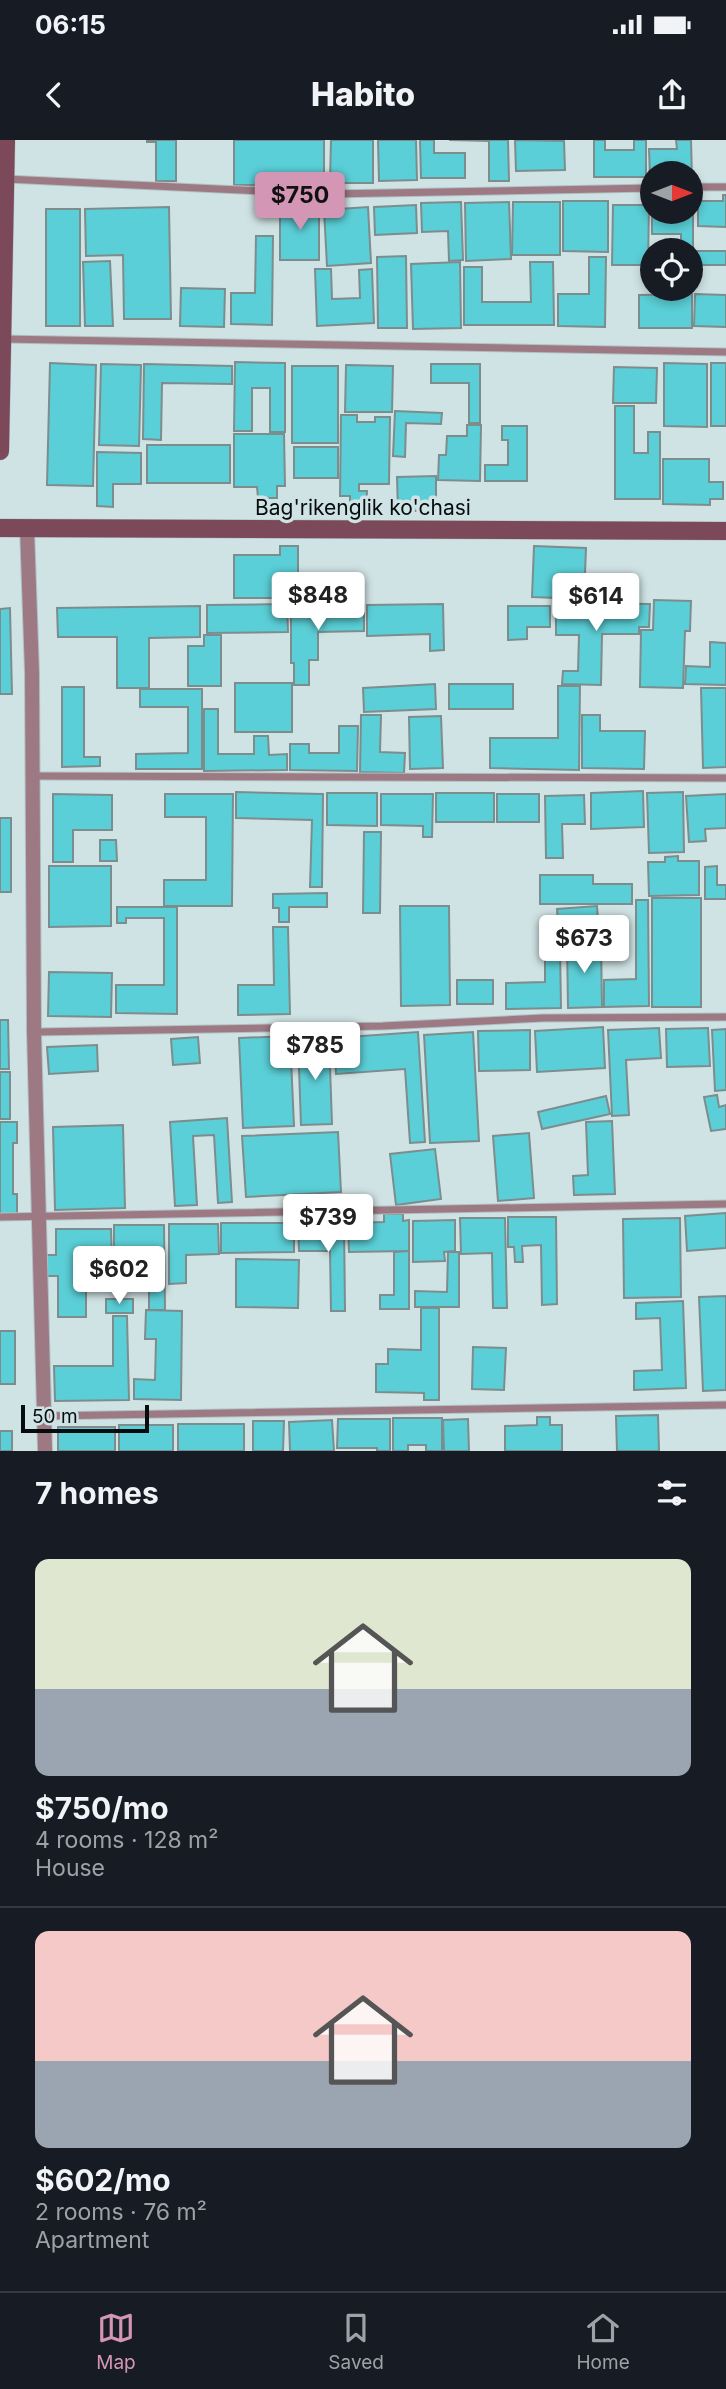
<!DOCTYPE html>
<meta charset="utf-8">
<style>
:root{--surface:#171b24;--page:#20242c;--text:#f1f3f6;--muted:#9ea1a6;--line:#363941;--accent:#d396b5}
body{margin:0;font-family:Inter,sans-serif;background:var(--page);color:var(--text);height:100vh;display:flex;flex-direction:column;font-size:26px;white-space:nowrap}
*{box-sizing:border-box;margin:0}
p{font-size:23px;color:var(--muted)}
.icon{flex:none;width:38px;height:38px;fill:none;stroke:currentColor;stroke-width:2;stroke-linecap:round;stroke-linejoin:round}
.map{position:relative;height:1311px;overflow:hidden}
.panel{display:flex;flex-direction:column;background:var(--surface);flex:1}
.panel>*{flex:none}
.needle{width:46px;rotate:90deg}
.controls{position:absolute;left:640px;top:21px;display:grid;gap:14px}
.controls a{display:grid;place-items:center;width:63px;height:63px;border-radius:50%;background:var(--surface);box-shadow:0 4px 10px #0003;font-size:35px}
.scale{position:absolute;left:21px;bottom:18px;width:128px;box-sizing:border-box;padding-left:7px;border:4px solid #070d0e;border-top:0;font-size:19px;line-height:24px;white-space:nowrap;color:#070d0e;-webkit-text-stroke:5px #d0e3e4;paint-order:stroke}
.price{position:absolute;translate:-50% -60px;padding:0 16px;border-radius:7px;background:#fff;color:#222;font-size:23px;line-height:46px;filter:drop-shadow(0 2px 4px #0008)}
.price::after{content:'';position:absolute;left:50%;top:42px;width:21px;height:16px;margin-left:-10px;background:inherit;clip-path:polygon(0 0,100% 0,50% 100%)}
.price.selected{background:var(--accent);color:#111}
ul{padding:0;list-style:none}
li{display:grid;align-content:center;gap:14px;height:371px;padding:0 35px}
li+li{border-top:2px solid var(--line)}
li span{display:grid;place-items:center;height:217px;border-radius:14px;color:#555}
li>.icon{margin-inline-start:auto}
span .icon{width:126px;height:126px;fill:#fffc;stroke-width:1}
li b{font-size:30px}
h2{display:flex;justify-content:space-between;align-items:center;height:84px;padding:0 35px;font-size:30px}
.status{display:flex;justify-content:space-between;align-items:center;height:49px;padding:0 35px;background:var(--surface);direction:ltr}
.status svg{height:19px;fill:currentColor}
header{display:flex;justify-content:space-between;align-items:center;height:91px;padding:0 35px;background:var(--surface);font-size:32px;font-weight:800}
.menu{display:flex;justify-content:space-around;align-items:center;height:98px;border-top:2px solid var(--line);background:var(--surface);font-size:19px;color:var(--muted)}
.menu a{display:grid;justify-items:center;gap:4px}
.menu .selected{color:var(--accent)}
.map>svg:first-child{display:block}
.building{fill:#5bcfd7;stroke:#7c8d8e;stroke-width:2}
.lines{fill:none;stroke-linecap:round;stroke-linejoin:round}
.lane-casing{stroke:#b0c1c2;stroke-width:9}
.street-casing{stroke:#b0c1c2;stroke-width:16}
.secondary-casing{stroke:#b0c1c2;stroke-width:19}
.lane{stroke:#9d7984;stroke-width:7}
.street{stroke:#9d7984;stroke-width:14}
.secondary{stroke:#7b495a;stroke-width:18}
.labels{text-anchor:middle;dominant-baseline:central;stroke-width:7;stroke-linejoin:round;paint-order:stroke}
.street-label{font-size:21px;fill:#070d0e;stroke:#d0e3e4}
</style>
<div class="status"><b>06:15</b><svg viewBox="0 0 49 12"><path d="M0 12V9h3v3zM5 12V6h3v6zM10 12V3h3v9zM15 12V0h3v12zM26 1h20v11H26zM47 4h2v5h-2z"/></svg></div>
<header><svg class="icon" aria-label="back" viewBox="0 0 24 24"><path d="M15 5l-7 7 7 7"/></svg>Habito<svg class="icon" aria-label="share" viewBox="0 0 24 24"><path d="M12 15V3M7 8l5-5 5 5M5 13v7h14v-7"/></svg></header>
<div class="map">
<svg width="726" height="1311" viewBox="0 0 726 1311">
<rect width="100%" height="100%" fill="#d0e3e4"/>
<!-- building -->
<g class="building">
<path d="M 147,0 L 176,0 L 176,41 L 156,41 L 156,2 L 147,2 Z"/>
<rect x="234" y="0" width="90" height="45"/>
<path d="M 331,0 L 373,0 L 373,43 L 330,43 Z"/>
<path d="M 378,0 L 416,0 L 417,40 L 379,41 Z"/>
<path d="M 420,0 L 434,0 L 434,13 L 465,13 L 465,38 L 421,38 Z"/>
<path d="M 449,0 L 508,0 L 509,41 L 489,41 L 489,1 Z"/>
<path d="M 515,0 L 564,1 L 565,30 L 516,31 Z"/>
<path d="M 594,0 L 605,0 L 605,10 L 634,10 L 634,0 L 646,0 L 646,37 L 594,37 Z"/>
<path d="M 676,0 L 691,0 L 692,38 L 691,33 L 653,33 L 653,38 L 650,38 L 649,9 L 677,9 Z"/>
<path d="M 723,55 L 726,55 L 726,87 L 698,86 L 698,61 L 723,61 Z"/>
<path d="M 563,61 L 608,61 L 608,112 L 563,111 Z"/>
<path d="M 652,61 L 653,72 L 691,72 L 691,61 L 693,61 L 693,124 L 691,124 L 691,110 L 681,110 L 681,94 L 652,94 Z"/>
<path d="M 461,62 L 463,120 L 449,121 L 448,91 L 422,92 L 421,63 Z"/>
<path d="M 509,62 L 511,119 L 466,121 L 465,63 Z"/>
<path d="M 513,62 L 560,62 L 560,115 L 512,115 Z"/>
<rect x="280" y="65" width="39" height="55"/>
<path d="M 416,65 L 417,93 L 375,95 L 374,67 Z"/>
<path d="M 613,65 L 649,65 L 648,125 L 612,125 Z"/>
<path d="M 169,67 L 171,179 L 124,179 L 123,115 L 86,116 L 85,69 Z"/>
<path d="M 368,67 L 371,123 L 327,126 L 324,70 Z"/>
<rect x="46" y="69" width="34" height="117"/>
<path d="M 256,96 L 273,96 L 272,185 L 231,184 L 231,153 L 255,153 Z"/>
<rect x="697" y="111" width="29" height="14"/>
<path d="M 406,116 L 407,188 L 378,188 L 377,117 Z"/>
<path d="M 589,117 L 606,117 L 605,187 L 558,186 L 558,154 L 589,154 Z"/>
<path d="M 110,121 L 113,186 L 85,186 L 83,122 Z"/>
<path d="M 460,122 L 461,188 L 413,189 L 411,124 Z"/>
<path d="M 530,122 L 553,122 L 554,185 L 464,185 L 464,127 L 482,127 L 482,162 L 531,162 Z"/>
<path d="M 315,129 L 331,129 L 332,159 L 360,158 L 359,130 L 372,129 L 374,183 L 317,186 Z"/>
<path d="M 181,148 L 225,149 L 224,187 L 180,186 Z"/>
<path d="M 692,154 L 692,188 L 639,188 L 639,155 Z"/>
<path d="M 695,154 L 726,155 L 726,187 L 694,186 Z"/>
<path d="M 235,222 L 285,223 L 285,292 L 270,292 L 270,248 L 252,248 L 252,291 L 234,291 Z"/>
<path d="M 50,223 L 96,225 L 93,346 L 47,345 Z"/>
<path d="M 664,223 L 707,224 L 707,287 L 664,286 Z"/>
<rect x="711" y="223" width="15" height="63"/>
<path d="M 101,224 L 141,225 L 139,306 L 99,305 Z"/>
<path d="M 144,224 L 232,226 L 232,244 L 162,243 L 161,300 L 143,299 Z"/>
<path d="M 431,224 L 480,224 L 480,283 L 469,283 L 469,243 L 431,243 Z"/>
<path d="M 346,225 L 393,226 L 392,272 L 345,272 Z"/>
<rect x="292" y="226" width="46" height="77"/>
<path d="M 614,227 L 657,228 L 656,263 L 613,263 Z"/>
<path d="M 615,266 L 634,266 L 634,313 L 648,313 L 648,292 L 660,292 L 660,359 L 615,359 Z"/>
<path d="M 395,271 L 442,273 L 441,284 L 406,283 L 405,317 L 393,316 Z"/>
<path d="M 341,275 L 357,275 L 357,282 L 375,282 L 375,277 L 390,277 L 389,344 L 359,344 L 359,351 L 367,351 L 366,373 L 350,372 L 350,356 L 340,356 Z"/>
<path d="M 467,285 L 481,285 L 480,341 L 438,340 L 439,315 L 446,315 L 447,296 L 467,296 Z"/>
<path d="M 502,286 L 527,286 L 527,341 L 485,341 L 485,325 L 508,325 L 508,300 L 502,300 Z"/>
<path d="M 234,294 L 284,294 L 285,346 L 277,346 L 277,358 L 258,358 L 257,347 L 234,347 Z"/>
<rect x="147" y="305" width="83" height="38"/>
<rect x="294" y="307" width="44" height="31"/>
<path d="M 97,312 L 141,313 L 141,344 L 113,344 L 113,367 L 97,366 Z"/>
<path d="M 663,319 L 709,319 L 709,342 L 723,342 L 723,359 L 710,359 L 710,365 L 663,364 Z"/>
<path d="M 436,336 L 436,371 L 398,371 L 397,337 Z"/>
<path d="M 280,406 L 298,406 L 298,458 L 234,458 L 234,415 L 280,415 Z"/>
<path d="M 534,406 L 586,408 L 584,459 L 532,457 Z"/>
<path d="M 654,460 L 691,461 L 690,491 L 685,491 L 683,548 L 640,547 L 641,490 L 653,490 Z"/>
<path d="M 556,463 L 650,464 L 649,487 L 639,487 L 639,494 L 602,494 L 601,545 L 562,544 L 563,531 L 578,531 L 579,495 L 556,495 Z"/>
<path d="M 287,464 L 288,492 L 207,493 L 207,465 Z"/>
<path d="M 443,464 L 444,510 L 430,511 L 430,494 L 367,496 L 367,465 Z"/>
<path d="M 291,465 L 364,465 L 364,491 L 318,492 L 318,520 L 309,520 L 309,545 L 294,545 L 294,523 L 291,523 Z"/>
<path d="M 200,466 L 200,497 L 149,498 L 149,548 L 117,548 L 117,497 L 58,497 L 57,468 Z"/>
<path d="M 508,466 L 550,466 L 550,487 L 527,487 L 527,499 L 508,500 Z"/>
<path d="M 10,468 L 12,554 L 0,554 L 0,469 Z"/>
<path d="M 204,495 L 221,495 L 221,546 L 188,546 L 188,506 L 204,506 Z"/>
<path d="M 710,502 L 726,503 L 726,545 L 685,544 L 686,526 L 710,527 Z"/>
<rect x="235" y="543" width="57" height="49"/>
<path d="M 435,544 L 436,569 L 364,572 L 363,548 Z"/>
<rect x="449" y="544" width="64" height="25"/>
<path d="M 558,546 L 580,546 L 579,630 L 490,628 L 490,598 L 558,598 Z"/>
<path d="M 62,547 L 84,547 L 84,617 L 100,617 L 100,626 L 62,627 Z"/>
<path d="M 701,548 L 726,548 L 726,627 L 703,628 Z"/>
<path d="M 140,549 L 202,549 L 202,629 L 136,629 L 136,614 L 188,613 L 188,567 L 140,567 Z"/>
<path d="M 204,569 L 218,569 L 218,614 L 254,614 L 254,596 L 268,596 L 269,615 L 287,614 L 287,630 L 204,631 Z"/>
<path d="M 361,575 L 381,575 L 380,612 L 405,613 L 404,633 L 360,632 Z"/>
<path d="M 582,575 L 600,575 L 600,591 L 645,591 L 644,629 L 582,628 Z"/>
<path d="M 441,576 L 443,628 L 410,629 L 409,577 Z"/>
<path d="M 339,586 L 358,586 L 357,631 L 290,630 L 290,604 L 309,604 L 309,613 L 339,613 Z"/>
<path d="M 643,651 L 644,687 L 591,689 L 591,653 Z"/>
<path d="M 236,652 L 323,654 L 322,747 L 310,747 L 312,680 L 236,678 Z"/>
<path d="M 683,652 L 684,712 L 649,713 L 647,653 Z"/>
<path d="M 327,653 L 377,653 L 377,686 L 327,685 Z"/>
<rect x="436" y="653" width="58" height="29"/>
<path d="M 53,654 L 112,655 L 112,690 L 73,690 L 73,722 L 53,722 Z"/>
<path d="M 165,654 L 233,654 L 232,766 L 164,766 L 164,740 L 206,740 L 206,677 L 165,677 Z"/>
<path d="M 381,654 L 433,654 L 432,697 L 423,697 L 423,686 L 381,685 Z"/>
<rect x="497" y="654" width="42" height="28"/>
<path d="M 726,654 L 726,688 L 705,689 L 706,701 L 689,702 L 686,656 Z"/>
<path d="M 584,655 L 585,684 L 562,684 L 563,718 L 546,718 L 545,656 Z"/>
<rect x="0" y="678" width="11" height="74"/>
<path d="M 364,692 L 381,692 L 380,773 L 363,773 Z"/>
<path d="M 100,700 L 116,700 L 117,721 L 100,721 Z"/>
<path d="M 678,716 L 678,721 L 699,721 L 699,755 L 649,756 L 648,722 L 665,722 L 665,717 Z"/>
<path d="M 49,726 L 111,726 L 111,786 L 49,787 Z"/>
<path d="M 717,726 L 717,745 L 726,745 L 726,759 L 705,759 L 705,727 Z"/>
<path d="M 540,735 L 593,735 L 593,744 L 632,744 L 632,764 L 540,764 Z"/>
<path d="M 327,753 L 327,767 L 289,767 L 289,782 L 279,782 L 279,768 L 273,768 L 273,754 Z"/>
<rect x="652" y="758" width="49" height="109"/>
<path d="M 636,760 L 648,760 L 649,866 L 604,867 L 604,840 L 636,839 Z"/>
<path d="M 400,766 L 449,766 L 450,865 L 401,866 Z"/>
<path d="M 597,766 L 599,793 L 559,796 L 557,769 Z"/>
<path d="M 117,767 L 177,767 L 177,874 L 116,873 L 116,845 L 164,845 L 164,778 L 126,778 L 126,783 L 117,783 Z"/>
<path d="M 273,787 L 288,787 L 290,874 L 238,875 L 238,845 L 274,845 Z"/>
<path d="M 601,802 L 602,867 L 568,868 L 567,803 Z"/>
<path d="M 545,810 L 560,810 L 561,868 L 506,869 L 506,843 L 545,842 Z"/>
<path d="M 49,832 L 112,833 L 111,877 L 48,876 Z"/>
<rect x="457" y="840" width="36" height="24"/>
<path d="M 0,880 L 8,880 L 9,929 L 0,929 Z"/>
<path d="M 603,887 L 605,928 L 537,932 L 535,891 Z"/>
<path d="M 659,888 L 661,918 L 626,920 L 629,975 L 612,976 L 608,890 Z"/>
<path d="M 708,888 L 710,926 L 667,927 L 666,889 Z"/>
<path d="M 726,889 L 726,950 L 715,951 L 712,890 Z"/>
<path d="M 530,890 L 530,930 L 479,931 L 478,891 Z"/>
<path d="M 418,892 L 425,1002 L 410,1003 L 405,929 L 336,934 L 334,898 Z"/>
<path d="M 473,892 L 479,1001 L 430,1003 L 424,895 Z"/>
<path d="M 290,896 L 294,986 L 243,988 L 239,898 Z"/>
<path d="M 198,897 L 200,923 L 173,925 L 171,899 Z"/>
<path d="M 329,898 L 332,984 L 301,985 L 298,899 Z"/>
<path d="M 97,905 L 98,931 L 49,934 L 47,907 Z"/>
<rect x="0" y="932" width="10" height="47"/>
<path d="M 717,955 L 719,967 L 726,965 L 726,989 L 711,991 L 704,957 Z"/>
<path d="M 606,956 L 610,974 L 542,989 L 538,972 Z"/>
<path d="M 227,978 L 232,1062 L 218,1063 L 214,995 L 193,996 L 197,1065 L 175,1066 L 170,982 Z"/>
<path d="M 612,981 L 615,1054 L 574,1055 L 573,1036 L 588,1035 L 586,982 Z"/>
<path d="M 0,982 L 17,982 L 17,1003 L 13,1003 L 13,1054 L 17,1054 L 17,1076 L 0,1076 Z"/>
<path d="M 123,985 L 125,1068 L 55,1070 L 53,987 Z"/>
<path d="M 338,992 L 341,1052 L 246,1057 L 242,996 Z"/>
<path d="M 529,993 L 534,1058 L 498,1061 L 493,996 Z"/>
<path d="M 435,1009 L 441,1059 L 396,1065 L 390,1014 Z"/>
<path d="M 726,1073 L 726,1108 L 687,1111 L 685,1076 Z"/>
<path d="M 384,1074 L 403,1074 L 403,1081 L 409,1080 L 409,1111 L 349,1112 L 348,1083 L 384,1082 Z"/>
<path d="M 508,1077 L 556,1077 L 557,1164 L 542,1165 L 541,1105 L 522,1106 L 523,1122 L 515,1122 L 514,1107 L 508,1107 Z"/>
<path d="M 460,1078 L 505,1078 L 507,1168 L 493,1168 L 492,1113 L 461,1114 Z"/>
<path d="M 680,1078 L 681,1157 L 624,1158 L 623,1079 Z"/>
<path d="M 455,1080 L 455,1111 L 444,1112 L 445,1121 L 413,1122 L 413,1081 Z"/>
<path d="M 344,1082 L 345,1171 L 331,1171 L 330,1111 L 299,1111 L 298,1083 Z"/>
<path d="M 221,1083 L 294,1083 L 294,1112 L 221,1113 Z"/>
<path d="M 169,1084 L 218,1084 L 219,1114 L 186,1115 L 186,1143 L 169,1144 Z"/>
<path d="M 114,1085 L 164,1085 L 165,1170 L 149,1170 L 149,1136 L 141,1136 L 141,1145 L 126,1145 L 126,1136 L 114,1137 Z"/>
<path d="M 56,1089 L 111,1089 L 112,1121 L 86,1121 L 86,1177 L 58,1177 L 58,1136 L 46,1136 L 46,1115 L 56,1115 Z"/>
<path d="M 409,1111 L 409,1169 L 380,1169 L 380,1155 L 394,1155 L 394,1112 Z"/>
<path d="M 448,1112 L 459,1112 L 459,1167 L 415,1167 L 415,1151 L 447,1152 Z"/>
<path d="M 236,1119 L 299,1120 L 298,1168 L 236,1167 Z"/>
<path d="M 726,1156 L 726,1250 L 703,1251 L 699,1157 Z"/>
<rect x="106" y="1159" width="27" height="14"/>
<path d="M 683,1161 L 686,1248 L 634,1250 L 634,1231 L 662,1230 L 660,1178 L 636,1179 L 636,1163 Z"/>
<path d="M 421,1168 L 439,1168 L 439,1260 L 424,1260 L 424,1253 L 376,1252 L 376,1224 L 388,1224 L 388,1209 L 421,1210 Z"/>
<path d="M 146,1170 L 182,1171 L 181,1260 L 134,1259 L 134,1239 L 155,1240 L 156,1199 L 145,1199 Z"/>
<path d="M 113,1176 L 127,1176 L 129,1260 L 55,1261 L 54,1226 L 113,1226 Z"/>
<rect x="0" y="1191" width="15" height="53"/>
<path d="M 473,1207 L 506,1208 L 504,1250 L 472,1249 Z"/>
<path d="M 658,1275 L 659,1311 L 617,1311 L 616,1276 Z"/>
<path d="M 537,1277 L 550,1277 L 550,1285 L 562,1285 L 562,1311 L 505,1311 L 505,1286 L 537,1285 Z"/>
<path d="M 393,1278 L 442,1278 L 442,1311 L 426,1311 L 426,1305 L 408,1305 L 408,1311 L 393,1311 Z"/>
<path d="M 338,1279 L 390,1279 L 390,1311 L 377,1311 L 377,1308 L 337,1308 Z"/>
<path d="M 468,1279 L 469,1311 L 444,1311 L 443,1280 Z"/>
<path d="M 332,1280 L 334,1311 L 290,1311 L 289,1282 Z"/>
<path d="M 253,1281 L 284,1281 L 283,1311 L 253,1311 Z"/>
<rect x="178" y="1284" width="66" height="27"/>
<rect x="119" y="1285" width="54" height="26"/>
<rect x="58" y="1287" width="57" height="24"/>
<rect x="0" y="1291" width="12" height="20"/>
</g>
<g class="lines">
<!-- lane casing -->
<g class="lane-casing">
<g id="lane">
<path d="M 6,39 L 328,54 L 653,48"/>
<path d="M 691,47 L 726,47"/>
<path d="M 2,199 L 726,212"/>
<path d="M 32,636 L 726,638"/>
<path d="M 35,892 L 383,886 L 543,878 L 726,877"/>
<path d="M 0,1077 L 726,1064"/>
<path d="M 44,1276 L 726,1265"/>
</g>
</g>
<!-- street casing -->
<g class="street-casing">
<path id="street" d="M 27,388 L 32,533 L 34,892 L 45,1311"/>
</g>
<!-- secondary casing -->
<g class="secondary-casing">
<g id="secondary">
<path d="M 0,311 L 6,0"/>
<path d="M 0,388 L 726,391"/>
</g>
</g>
<!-- lane -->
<use href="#lane" class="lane"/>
<!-- street -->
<use href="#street" class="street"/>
<!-- secondary -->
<use href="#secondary" class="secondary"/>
</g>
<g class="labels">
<!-- street labels -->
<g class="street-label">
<text x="363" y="367">Bag'rikenglik ko'chasi</text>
</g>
</g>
</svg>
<div class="controls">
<a><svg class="needle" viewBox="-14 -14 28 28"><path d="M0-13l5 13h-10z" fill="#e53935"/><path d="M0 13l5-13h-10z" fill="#9ea1a6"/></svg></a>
<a><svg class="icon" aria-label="locate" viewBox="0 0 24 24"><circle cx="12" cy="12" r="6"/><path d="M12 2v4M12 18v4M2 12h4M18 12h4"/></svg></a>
</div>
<div class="scale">50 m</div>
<b class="price selected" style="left:300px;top:92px">$750</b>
<b class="price" style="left:318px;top:492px">$848</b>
<b class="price" style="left:596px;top:493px">$614</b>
<b class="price" style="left:584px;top:835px">$673</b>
<b class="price" style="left:315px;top:942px">$785</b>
<b class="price" style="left:328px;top:1114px">$739</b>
<b class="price" style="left:119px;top:1166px">$602</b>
</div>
<section class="panel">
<h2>7 homes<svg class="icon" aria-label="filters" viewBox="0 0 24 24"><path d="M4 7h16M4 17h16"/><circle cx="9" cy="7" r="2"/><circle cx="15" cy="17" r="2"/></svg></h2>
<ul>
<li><span style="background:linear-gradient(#dfe7d0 60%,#9aa5b1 0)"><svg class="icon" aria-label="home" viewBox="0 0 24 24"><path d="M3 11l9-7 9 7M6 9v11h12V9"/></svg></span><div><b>$750/mo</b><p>4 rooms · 128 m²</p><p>House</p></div></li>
<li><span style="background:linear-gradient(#f6c9c9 60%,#9aa5b1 0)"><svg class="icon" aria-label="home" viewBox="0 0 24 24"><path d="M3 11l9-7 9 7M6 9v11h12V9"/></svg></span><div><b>$602/mo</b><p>2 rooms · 76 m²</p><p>Apartment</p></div></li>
</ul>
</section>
<nav class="menu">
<a class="selected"><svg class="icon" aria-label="map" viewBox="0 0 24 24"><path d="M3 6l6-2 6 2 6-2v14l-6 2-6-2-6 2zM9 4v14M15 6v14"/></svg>Map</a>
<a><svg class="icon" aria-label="saved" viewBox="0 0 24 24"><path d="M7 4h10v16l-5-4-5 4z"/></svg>Saved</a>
<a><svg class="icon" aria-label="home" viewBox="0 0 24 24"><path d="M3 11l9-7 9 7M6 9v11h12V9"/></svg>Home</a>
</nav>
